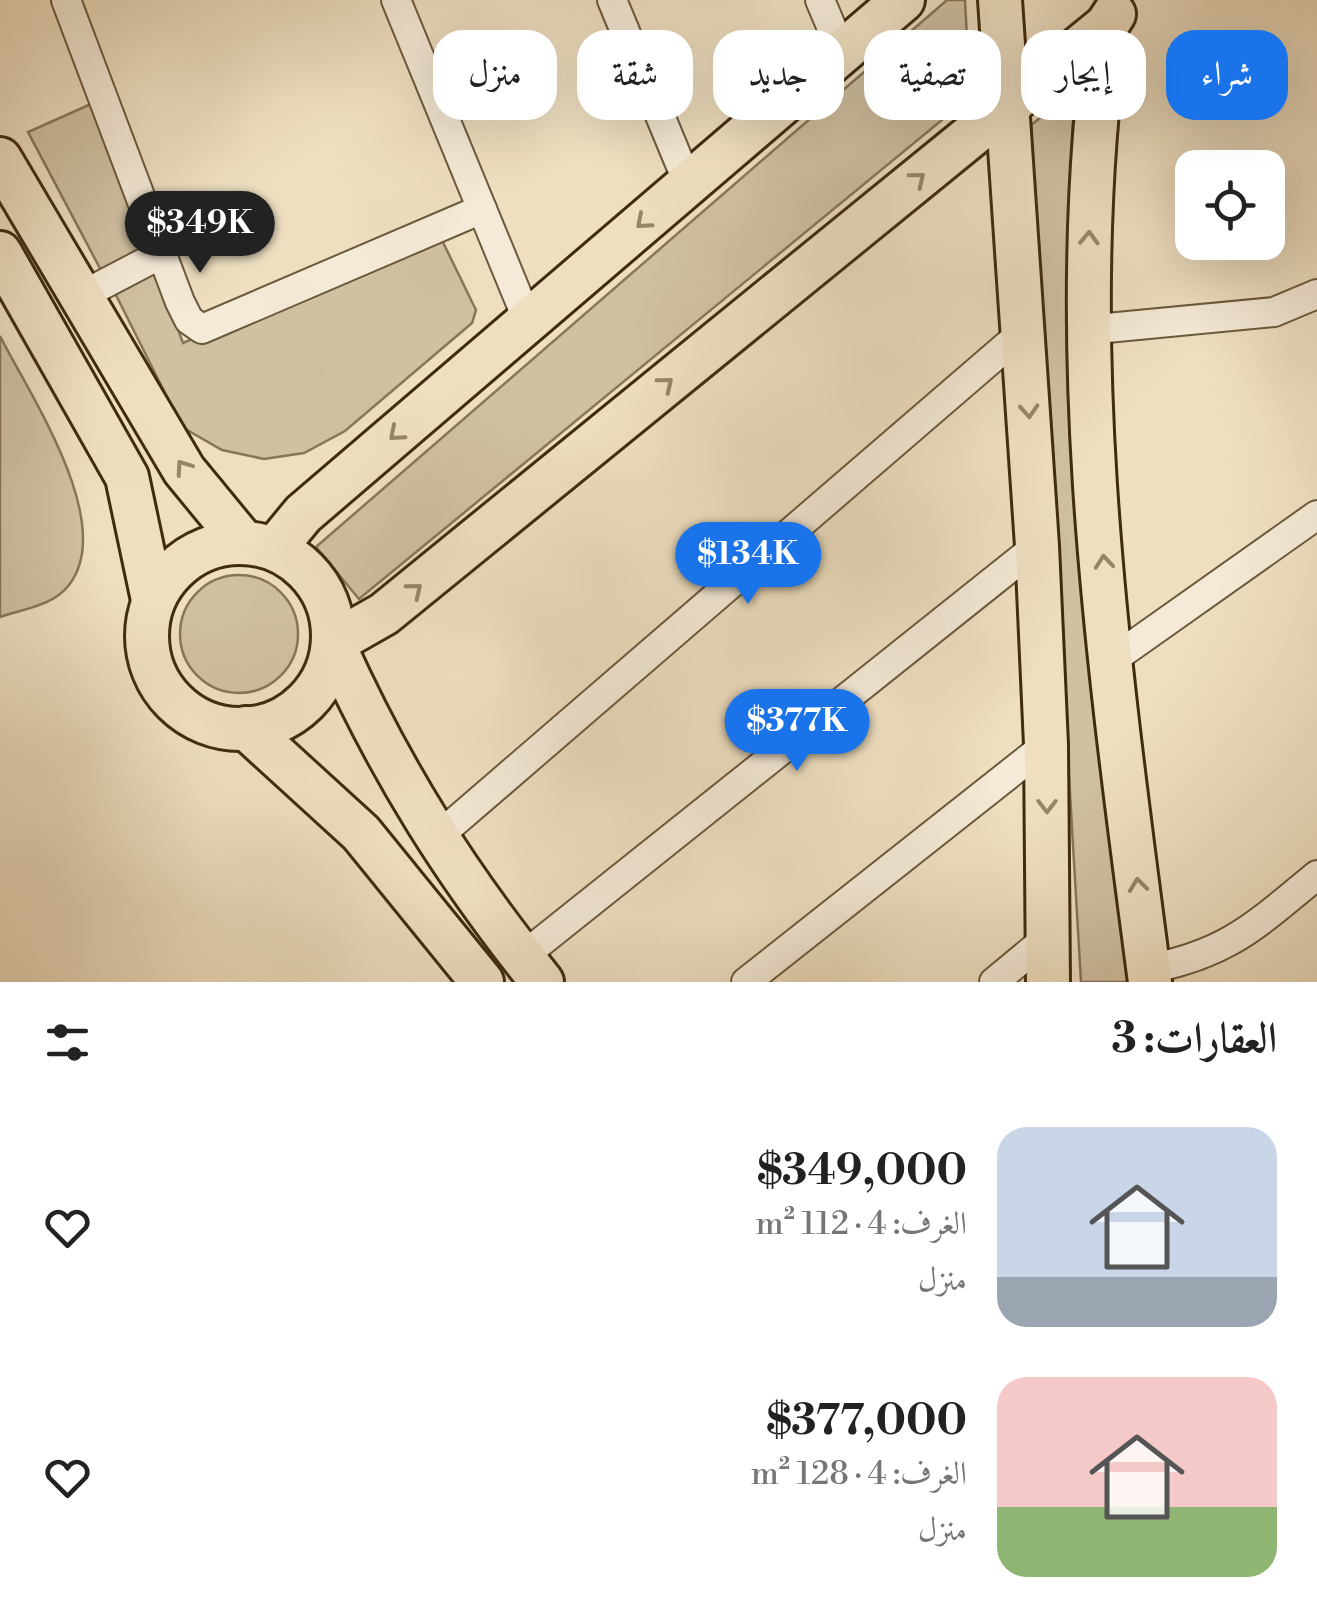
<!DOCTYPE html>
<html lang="ar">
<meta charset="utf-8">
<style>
:root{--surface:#fff;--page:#f2f2f2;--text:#222;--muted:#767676;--accent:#1a73e8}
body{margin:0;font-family:"Libre Bodoni",Amiri,serif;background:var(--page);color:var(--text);direction:rtl;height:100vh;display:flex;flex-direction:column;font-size:38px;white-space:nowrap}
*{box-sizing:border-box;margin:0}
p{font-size:32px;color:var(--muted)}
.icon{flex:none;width:55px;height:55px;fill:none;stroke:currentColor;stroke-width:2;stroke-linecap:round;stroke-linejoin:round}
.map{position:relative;height:982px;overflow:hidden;direction:ltr}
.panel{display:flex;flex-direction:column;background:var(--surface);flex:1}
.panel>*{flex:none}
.hud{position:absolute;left:30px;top:30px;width:1258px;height:90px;direction:rtl;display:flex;gap:20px}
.fabs{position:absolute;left:1175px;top:150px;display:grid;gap:20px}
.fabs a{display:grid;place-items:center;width:110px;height:110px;border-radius:20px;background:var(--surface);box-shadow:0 10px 40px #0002;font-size:50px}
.price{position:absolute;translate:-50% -85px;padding:0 22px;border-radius:35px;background:var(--accent);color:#fff;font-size:32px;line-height:65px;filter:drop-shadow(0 2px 5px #0008)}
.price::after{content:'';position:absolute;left:50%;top:60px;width:30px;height:22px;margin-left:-15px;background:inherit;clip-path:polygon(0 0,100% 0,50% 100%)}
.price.active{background:#222;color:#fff}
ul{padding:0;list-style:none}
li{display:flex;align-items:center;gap:30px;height:250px;padding:0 40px}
li span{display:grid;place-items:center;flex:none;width:280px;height:200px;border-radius:30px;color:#555}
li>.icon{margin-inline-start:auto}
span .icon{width:120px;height:120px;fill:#fffc;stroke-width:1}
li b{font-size:42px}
h2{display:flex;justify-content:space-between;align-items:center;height:120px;padding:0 40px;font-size:42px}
.pill{padding:0 35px;border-radius:30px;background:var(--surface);box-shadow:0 10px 40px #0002;font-size:35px;line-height:90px}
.pill.active{background:var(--accent);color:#fff}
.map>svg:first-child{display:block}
.green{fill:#d0c1a3;stroke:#88765a;stroke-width:2.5}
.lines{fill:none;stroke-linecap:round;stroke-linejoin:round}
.street-casing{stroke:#6b593c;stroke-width:32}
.primary-casing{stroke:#3f2c10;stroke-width:48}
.street{stroke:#f4ead7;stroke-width:28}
.primary{stroke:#eedfc1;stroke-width:42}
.oneway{stroke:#968668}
</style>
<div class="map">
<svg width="1317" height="982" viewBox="0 0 1317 982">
<rect width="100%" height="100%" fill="#eedfc1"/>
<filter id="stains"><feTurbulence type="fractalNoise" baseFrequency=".002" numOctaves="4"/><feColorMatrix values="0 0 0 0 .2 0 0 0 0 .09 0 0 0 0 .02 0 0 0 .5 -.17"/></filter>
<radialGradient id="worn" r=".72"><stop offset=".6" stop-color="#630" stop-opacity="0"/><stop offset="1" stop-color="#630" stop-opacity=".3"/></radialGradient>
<!-- green -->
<g class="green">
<path d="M 947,0 L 965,0 L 970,97 L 359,599 L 316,547 Z"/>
<path d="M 1074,91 L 1066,321 L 1074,454 L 1132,982 L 1081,982 L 1031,125 Z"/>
<path d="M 91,104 L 151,251 L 104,276 L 28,132 Z"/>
<path d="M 438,232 L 476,310 L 472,323 L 345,431 L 304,453 L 264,459 L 222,450 L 182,427 L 112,287 L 154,264 L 183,343 Z"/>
<path d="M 0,336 C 29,394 117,523 69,585 C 53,606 23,609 0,617 Z"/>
<circle cx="239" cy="634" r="59"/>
</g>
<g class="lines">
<!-- street casing -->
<g class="street-casing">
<g id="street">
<path d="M 66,0 L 180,302 L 189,320 L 202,329 L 482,209"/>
<path d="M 396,0 L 528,321"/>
<path d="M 612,0 L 688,183"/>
<path d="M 820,0 L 842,52"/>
<path d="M 79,297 L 161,254"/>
<path d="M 1086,330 L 1274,312 L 1317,294"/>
<path d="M 1112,660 L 1317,515"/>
<path d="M 435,839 L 1024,331"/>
<path d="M 522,957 L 1037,546"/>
<path d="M 1148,969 C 1228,954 1256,925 1317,875"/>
<path d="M 746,982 L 1046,745"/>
<path d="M 994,982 L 1047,938"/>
</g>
</g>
<!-- primary casing -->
<g class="primary-casing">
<g id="primary">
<path d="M 1000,0 L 1037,546 L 1046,745 L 1048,982"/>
<path d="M 1114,14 L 1107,25 C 1062,340 1109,668 1150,982"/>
<path d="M 0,159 L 184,470 L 244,543"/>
<path d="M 0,253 L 127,477 L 153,600"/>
<circle cx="240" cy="636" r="93"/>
<path d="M 275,548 L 303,514 L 903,0"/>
<path d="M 246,728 L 361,833 L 482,982"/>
<path d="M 542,982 C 454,872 391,772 333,643 L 384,614 L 1107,25"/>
</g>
</g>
<!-- street -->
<use href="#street" class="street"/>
<!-- primary -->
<use href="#primary" class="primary"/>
</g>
<!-- one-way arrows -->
<defs><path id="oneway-chevron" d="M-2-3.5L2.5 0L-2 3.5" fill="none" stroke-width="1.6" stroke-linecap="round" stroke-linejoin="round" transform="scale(2.5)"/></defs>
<g class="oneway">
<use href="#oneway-chevron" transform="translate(918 179) rotate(-39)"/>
<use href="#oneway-chevron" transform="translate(643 222) rotate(139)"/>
<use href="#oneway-chevron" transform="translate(1089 238) rotate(-88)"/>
<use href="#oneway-chevron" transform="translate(666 384) rotate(-39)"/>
<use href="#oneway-chevron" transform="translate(1029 411) rotate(86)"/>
<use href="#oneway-chevron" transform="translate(396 434) rotate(139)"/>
<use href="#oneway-chevron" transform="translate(183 467) rotate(-125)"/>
<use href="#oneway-chevron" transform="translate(1104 562) rotate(-95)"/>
<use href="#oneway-chevron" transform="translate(415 590) rotate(-39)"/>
<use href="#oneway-chevron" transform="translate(1047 806) rotate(90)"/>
<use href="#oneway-chevron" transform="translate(1138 885) rotate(-97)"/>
</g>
<rect width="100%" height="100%" filter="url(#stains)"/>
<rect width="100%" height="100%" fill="url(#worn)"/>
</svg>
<div class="fabs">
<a><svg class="icon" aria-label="locate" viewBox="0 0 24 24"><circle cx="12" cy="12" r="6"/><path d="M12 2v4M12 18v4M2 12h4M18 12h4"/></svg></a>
</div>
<b class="price active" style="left:200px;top:276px">$349K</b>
<b class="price" style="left:748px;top:607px">$134K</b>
<b class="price" style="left:797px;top:774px">$377K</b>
<div class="hud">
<a class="pill active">شراء</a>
<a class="pill">إيجار</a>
<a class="pill">تصفية</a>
<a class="pill">جديد</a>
<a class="pill">شقة</a>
<a class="pill">منزل</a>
</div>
</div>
<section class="panel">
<h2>العقارات: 3<svg class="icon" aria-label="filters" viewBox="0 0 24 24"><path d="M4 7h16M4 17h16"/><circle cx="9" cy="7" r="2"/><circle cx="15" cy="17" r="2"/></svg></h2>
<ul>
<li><span style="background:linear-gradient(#c9d6e8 75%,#9aa5b1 0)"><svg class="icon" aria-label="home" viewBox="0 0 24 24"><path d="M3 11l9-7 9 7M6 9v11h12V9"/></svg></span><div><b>$349,000</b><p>الغرف: 4 · 112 m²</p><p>منزل</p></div><svg class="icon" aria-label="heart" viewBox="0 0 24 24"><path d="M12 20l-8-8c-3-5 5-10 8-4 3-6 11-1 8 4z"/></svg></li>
<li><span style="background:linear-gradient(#f6c9c9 65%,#8fb573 0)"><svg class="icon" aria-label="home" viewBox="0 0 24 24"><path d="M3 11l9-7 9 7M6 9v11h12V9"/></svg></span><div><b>$377,000</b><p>الغرف: 4 · 128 m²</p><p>منزل</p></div><svg class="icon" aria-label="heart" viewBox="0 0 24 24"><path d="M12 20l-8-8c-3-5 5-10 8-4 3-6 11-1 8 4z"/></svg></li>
</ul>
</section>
